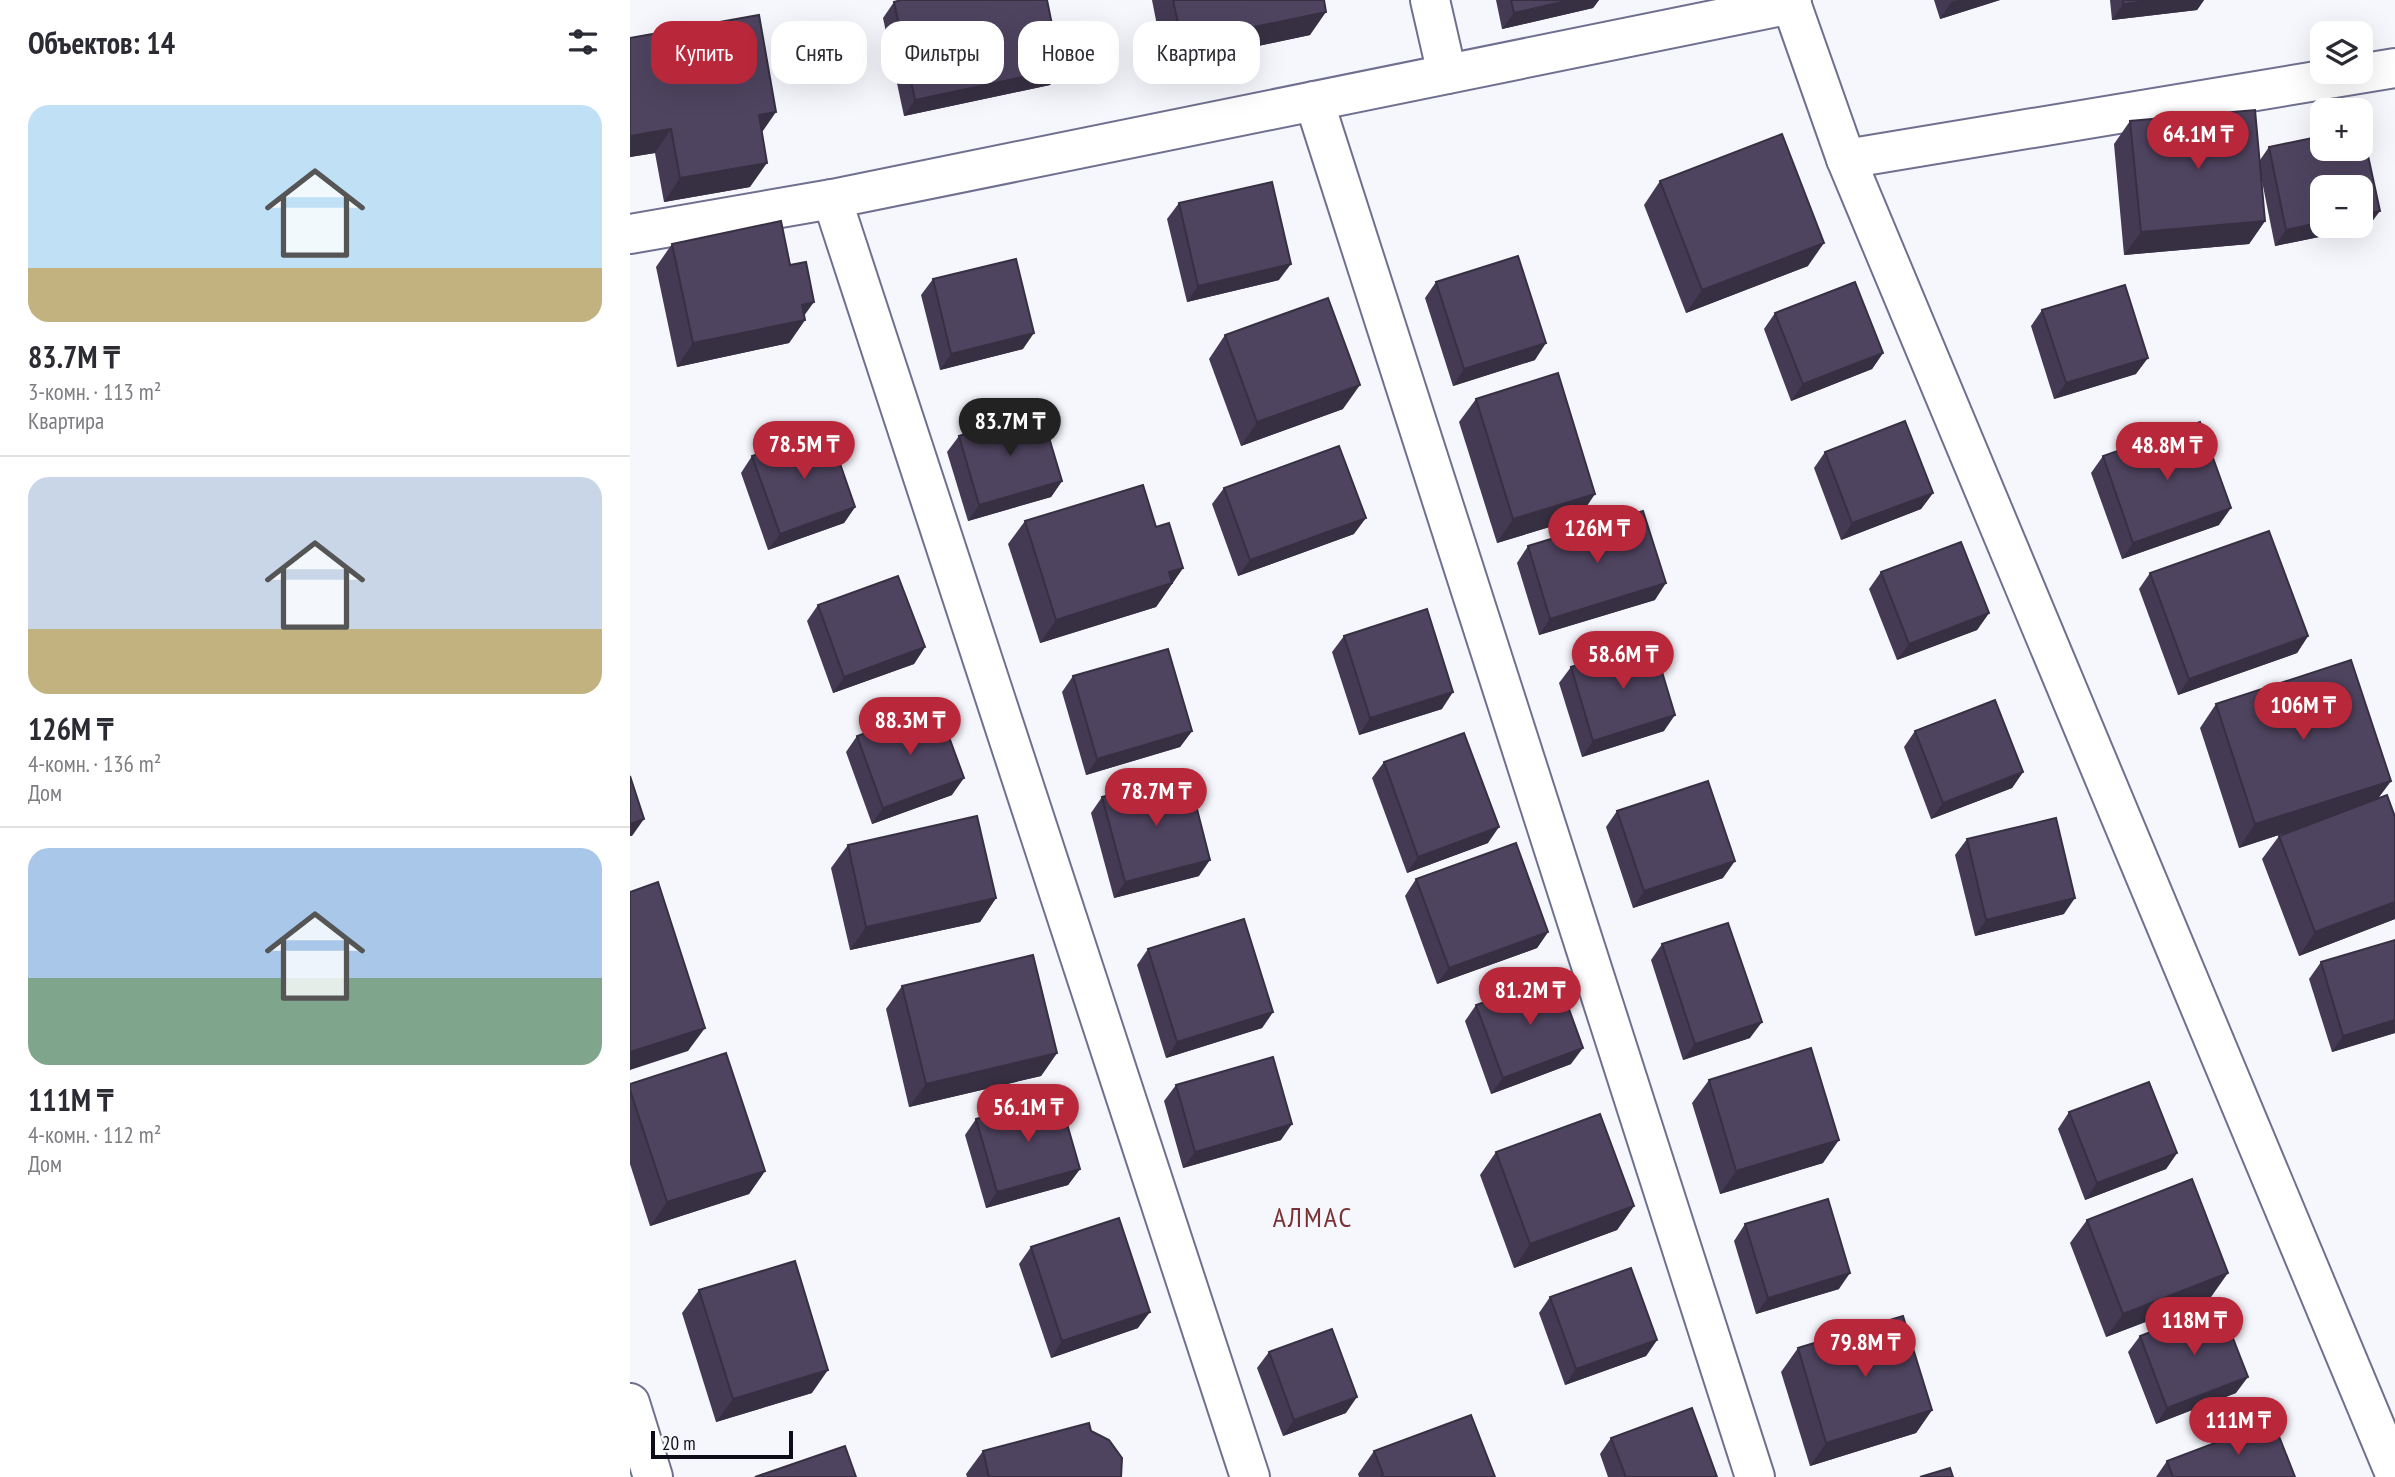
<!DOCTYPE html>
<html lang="ru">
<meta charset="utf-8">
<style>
:root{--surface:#fff;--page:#f2f2f3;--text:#2b2b33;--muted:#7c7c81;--line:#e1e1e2;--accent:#b9283a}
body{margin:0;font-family:"PT Sans Narrow",sans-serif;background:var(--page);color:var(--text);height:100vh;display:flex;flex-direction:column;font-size:26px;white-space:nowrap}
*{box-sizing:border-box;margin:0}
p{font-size:23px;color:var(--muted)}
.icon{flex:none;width:38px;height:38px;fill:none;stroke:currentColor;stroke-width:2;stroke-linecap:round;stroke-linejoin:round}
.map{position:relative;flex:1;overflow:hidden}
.drawer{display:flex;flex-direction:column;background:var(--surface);width:630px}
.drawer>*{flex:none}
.banner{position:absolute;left:21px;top:21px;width:665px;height:63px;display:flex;gap:14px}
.fabs{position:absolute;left:1680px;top:21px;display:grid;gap:14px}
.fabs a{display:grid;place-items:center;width:63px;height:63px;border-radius:14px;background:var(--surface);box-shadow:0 7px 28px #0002;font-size:35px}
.scale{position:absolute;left:21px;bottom:18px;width:142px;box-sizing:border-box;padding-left:7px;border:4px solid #0c0d18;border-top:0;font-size:19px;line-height:24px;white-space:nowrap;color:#0c0d18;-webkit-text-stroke:5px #f6f6fd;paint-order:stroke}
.price{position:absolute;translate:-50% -60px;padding:0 16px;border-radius:24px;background:var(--accent);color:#fff;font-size:23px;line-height:46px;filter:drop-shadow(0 2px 4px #0008)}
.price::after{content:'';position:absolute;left:50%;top:42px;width:21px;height:16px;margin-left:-10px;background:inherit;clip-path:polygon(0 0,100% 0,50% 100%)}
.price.current{background:#222;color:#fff}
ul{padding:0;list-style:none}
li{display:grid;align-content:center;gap:14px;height:371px;padding:0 28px}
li+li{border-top:2px solid var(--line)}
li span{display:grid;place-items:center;height:217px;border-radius:21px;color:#555}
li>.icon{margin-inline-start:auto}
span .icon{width:126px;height:126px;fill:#fffc;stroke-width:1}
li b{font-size:30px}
h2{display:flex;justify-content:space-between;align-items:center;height:84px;padding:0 28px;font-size:30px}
.pill{padding:0 24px;border-radius:21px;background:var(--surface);box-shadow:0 7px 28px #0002;font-size:24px;line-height:63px}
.pill.current{background:var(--accent);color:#fff}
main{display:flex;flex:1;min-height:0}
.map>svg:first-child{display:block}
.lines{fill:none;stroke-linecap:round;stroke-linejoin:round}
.street-casing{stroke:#6f708f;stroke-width:42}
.street{stroke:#fff;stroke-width:38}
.wall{fill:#443a53}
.shaded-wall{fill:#373043}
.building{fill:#4f4460;stroke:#373043;stroke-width:2}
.labels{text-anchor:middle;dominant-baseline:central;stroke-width:7;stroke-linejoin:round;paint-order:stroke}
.neighbourhood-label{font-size:28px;letter-spacing:2px;fill:#793235;stroke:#f6f6fd}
</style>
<main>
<section class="drawer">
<h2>Объектов: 14<svg class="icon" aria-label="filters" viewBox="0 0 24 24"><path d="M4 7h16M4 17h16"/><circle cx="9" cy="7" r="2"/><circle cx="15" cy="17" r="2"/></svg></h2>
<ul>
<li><span style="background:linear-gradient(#bfe0f5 75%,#c2b280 0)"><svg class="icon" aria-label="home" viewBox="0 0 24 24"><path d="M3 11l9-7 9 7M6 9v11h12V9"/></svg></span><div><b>83.7M ₸</b><p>3-комн. · 113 m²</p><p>Квартира</p></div></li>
<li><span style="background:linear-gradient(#c9d6e8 70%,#c2b280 0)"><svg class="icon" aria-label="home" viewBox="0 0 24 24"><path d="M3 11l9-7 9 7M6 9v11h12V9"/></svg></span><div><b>126M ₸</b><p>4-комн. · 136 m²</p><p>Дом</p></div></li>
<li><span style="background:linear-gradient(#a9c7e8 60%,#7fa58c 0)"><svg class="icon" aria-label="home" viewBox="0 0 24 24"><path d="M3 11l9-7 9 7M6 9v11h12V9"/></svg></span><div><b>111M ₸</b><p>4-комн. · 112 m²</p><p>Дом</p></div></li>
</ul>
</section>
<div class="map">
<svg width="1765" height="1477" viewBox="0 0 1765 1477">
<rect width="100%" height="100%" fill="#f6f6fd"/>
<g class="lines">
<!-- street casing -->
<g class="street-casing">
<g id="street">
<path d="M 800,0 L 817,74"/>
<path d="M 1160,0 L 1216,159 L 1765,1474"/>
<path d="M 684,101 L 1125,1477"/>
<path d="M 1216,159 L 1765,68"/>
<path d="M 202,199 L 620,1477"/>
<path d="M 0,234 L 202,199 L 1162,4"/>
<path d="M 0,1403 L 23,1477"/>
</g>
</g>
<!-- street -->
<use href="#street" class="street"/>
</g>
<!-- wall -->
<g class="wall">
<path d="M 522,0 L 694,0 L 680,35 L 535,66 Z"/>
<path d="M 866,0 L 969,0 L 963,8 L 872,29 Z"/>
<path d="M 1304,0 L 1370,0 L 1310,19 Z"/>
<path d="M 1480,0 L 1574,0 L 1567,10 L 1482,20 Z"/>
<path d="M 264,2 L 431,69 L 420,85 L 274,116 L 253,18 Z"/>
<path d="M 0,38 L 132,133 L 120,187 L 34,202 L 25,153 L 0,157 Z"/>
<path d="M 1500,121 L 1630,160 L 1639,147 L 1738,227 L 1645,246 L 1632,181 L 1635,221 L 1619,244 L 1494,255 L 1484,144 Z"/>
<path d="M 1030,181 L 1178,266 L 1056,313 L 1014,205 Z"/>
<path d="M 549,203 L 649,280 L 557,302 L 537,219 Z"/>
<path d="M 42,244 L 160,265 L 175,320 L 159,343 L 47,367 L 26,267 Z"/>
<path d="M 303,279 L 393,349 L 310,370 L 291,295 Z"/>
<path d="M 806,282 L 905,360 L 823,386 L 795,298 Z"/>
<path d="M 1412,310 L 1506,374 L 1424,399 L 1401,326 Z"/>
<path d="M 1145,313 L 1253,353 L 1242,369 L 1161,401 L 1134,329 Z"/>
<path d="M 595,335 L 713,409 L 611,446 L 579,359 Z"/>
<path d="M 846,399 L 949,518 L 867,543 L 829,422 Z"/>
<path d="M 329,436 L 432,481 L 421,497 L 338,521 L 317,452 Z"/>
<path d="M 1195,452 L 1303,493 L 1291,509 L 1211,540 L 1184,468 Z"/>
<path d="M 122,456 L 225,507 L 214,523 L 138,550 L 111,473 Z"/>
<path d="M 1473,456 L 1589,525 L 1492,559 L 1461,473 Z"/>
<path d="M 594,488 L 724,534 L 608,576 L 582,504 Z"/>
<path d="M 395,521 L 526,527 L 553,568 L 526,607 L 410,643 L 378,544 Z"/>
<path d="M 898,546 L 1025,600 L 909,635 L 887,563 Z"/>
<path d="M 1251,572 L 1359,613 L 1347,630 L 1267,660 L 1239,589 Z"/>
<path d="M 1520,573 L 1678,636 L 1667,653 L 1548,695 L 1509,589 Z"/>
<path d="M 188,605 L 295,647 L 284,664 L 203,693 L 177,621 Z"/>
<path d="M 714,636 L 812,709 L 729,735 L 702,652 Z"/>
<path d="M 941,667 L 1034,731 L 952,757 L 929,683 Z"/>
<path d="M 443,676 L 562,731 L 550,747 L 456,775 L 432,692 Z"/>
<path d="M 1586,704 L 1761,781 L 1748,798 L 1765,817 L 1765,919 L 1669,956 L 1632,859 L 1649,836 L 1667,829 L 1609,848 L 1570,728 Z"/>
<path d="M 1285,731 L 1393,772 L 1382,788 L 1301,819 L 1274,747 Z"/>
<path d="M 227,736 L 322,795 L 242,824 L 216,752 Z"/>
<path d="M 754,762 L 858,843 L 777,873 L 742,778 Z"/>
<path d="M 472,797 L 569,876 L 484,898 L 461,813 Z"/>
<path d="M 987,811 L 1093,878 L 1003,908 L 976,827 Z"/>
<path d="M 1337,839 L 1434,914 L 1345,936 L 1325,855 Z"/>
<path d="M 218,845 L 366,898 L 350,922 L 220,950 L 201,868 Z"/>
<path d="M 786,879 L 918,932 L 907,948 L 807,984 L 775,896 Z"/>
<path d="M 1765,940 L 1765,1033 L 1702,1052 L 1679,979 L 1691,962 Z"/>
<path d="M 1032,944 L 1120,1038 L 1053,1060 L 1021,960 Z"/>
<path d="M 518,949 L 643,1012 L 632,1028 L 536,1058 L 507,965 Z"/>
<path d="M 272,986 L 427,1053 L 411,1076 L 279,1107 L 256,1009 Z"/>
<path d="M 846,1005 L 941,1064 L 861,1094 L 835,1021 Z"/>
<path d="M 1079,1080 L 1193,1163 L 1090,1194 L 1062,1103 Z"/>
<path d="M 0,1084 L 135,1171 L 119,1194 L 20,1226 L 0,1164 Z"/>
<path d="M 546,1085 L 651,1140 L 553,1168 L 534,1101 Z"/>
<path d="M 1439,1112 L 1547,1153 L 1536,1169 L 1455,1200 L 1428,1129 Z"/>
<path d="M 346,1119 L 450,1169 L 438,1185 L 356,1208 L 335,1135 Z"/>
<path d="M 866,1152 L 1004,1206 L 987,1230 L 884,1268 L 850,1175 Z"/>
<path d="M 1457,1220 L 1581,1297 L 1476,1337 L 1440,1243 Z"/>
<path d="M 1115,1224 L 1209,1289 L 1126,1314 L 1104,1241 Z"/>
<path d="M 401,1247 L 508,1328 L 421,1358 L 389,1264 Z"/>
<path d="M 69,1290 L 182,1393 L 86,1422 L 52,1313 Z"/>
<path d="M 920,1297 L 1027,1340 L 1016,1356 L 935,1385 L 909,1313 Z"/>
<path d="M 1510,1336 L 1606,1393 L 1526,1424 L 1498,1352 Z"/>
<path d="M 1168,1348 L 1302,1410 L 1286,1433 L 1180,1466 L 1151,1372 Z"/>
<path d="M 639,1352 L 716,1413 L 653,1436 L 627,1368 Z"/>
<path d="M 461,1431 L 491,1477 L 337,1477 L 336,1474 L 353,1451 Z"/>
<path d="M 981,1438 L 1087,1477 L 978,1477 L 970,1454 Z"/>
<path d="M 744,1451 L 865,1477 L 729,1477 L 728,1474 Z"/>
<path d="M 1537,1461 L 1665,1477 L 1526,1477 Z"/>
</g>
<!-- shaded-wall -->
<g class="shaded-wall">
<path d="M 940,0 L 969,0 L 963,8 L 872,29 L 884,13 Z"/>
<path d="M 1329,0 L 1370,0 L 1310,19 L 1321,2 Z"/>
<path d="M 1526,0 L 1574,0 L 1567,10 L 1482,20 L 1493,4 Z"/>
<path d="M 696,12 L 680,35 L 535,66 L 552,42 Z"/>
<path d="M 431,69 L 420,85 L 274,116 L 285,100 Z"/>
<path d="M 146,112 L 130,135 L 129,115 Z"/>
<path d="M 41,129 L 25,153 L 0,157 L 0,136 Z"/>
<path d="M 137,163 L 120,187 L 34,202 L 50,178 Z"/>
<path d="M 1750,211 L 1738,227 L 1645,246 L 1656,230 L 1692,222 L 1692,226 L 1731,226 L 1731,215 Z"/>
<path d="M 1635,221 L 1619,244 L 1494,255 L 1511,232 Z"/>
<path d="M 1194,243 L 1178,266 L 1056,313 L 1072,290 Z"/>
<path d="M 661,264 L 649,280 L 557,302 L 568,286 Z"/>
<path d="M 184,302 L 171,320 L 175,320 L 159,343 L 47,367 L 63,343 L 172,305 Z"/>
<path d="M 404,333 L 393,349 L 310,370 L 321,354 Z"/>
<path d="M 916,343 L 905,360 L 823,386 L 834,369 Z"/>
<path d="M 1253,353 L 1242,369 L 1161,401 L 1173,384 Z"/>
<path d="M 1518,358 L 1506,374 L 1424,399 L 1436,383 Z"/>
<path d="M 730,385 L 713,409 L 611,446 L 627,422 Z"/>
<path d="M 432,481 L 421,497 L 338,521 L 349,505 Z"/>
<path d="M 1303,493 L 1291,509 L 1211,540 L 1222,523 Z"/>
<path d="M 965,494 L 949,518 L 867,543 L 883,519 Z"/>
<path d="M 225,507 L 214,523 L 138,550 L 150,534 Z"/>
<path d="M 1601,508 L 1589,525 L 1492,559 L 1503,543 Z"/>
<path d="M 736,518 L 724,534 L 608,576 L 620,560 Z"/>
<path d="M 553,568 L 526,607 L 410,643 L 426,620 L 539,572 Z"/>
<path d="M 1036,583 L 1025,600 L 909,635 L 920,619 Z"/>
<path d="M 1359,613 L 1347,630 L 1267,660 L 1279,644 Z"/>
<path d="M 1678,636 L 1667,653 L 1548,695 L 1559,679 Z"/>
<path d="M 295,647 L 284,664 L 203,693 L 214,677 Z"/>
<path d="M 823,692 L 812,709 L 729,735 L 740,718 Z"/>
<path d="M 1045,715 L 1034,731 L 952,757 L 963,741 Z"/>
<path d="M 562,731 L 550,747 L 456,775 L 467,759 Z"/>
<path d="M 1393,772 L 1382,788 L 1301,819 L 1313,803 Z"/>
<path d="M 334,778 L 322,795 L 242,824 L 253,808 Z"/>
<path d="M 1761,781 L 1744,804 L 1609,848 L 1625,824 Z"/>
<path d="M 14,819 L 2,836 L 0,836 L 0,824 Z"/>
<path d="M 869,827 L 858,843 L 777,873 L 788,857 Z"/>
<path d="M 580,860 L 569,876 L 484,898 L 495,882 Z"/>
<path d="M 1105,861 L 1093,878 L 1003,908 L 1014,891 Z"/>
<path d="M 366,898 L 350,922 L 220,950 L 236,927 Z"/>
<path d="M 1445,898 L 1434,914 L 1345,936 L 1356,920 Z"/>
<path d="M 1765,902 L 1765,919 L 1669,956 L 1685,932 Z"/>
<path d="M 918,932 L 907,948 L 807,984 L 819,968 Z"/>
<path d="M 643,1012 L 632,1028 L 536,1058 L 547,1042 Z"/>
<path d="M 1765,1020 L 1765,1033 L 1702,1052 L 1713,1036 Z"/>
<path d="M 1132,1022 L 1120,1038 L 1053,1060 L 1065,1044 Z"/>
<path d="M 75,1028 L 58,1051 L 0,1070 L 0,1052 Z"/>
<path d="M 953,1048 L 941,1064 L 861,1094 L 873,1078 Z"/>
<path d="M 427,1053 L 411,1076 L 279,1107 L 296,1084 Z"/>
<path d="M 662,1124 L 651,1140 L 553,1168 L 565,1152 Z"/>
<path d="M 1209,1140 L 1193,1163 L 1090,1194 L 1106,1171 Z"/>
<path d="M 1547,1153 L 1536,1169 L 1455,1200 L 1467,1183 Z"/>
<path d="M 450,1169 L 438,1185 L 356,1208 L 367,1192 Z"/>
<path d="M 135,1171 L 119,1194 L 20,1226 L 37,1202 Z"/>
<path d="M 1004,1206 L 987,1230 L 884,1268 L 900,1244 Z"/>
<path d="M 1220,1273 L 1209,1289 L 1126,1314 L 1138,1298 Z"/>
<path d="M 1598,1273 L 1581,1297 L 1476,1337 L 1493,1314 Z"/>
<path d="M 520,1312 L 508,1328 L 421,1358 L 432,1341 Z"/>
<path d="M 1027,1340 L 1016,1356 L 935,1385 L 946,1369 Z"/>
<path d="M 198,1370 L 182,1393 L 86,1422 L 103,1399 Z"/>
<path d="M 1618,1377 L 1606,1393 L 1526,1424 L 1537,1408 Z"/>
<path d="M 727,1397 L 716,1413 L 653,1436 L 664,1420 Z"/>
<path d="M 1302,1410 L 1286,1433 L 1180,1466 L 1196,1443 Z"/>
</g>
<!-- building -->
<g class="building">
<path d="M 271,0 L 417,0 L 431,69 L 285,100 L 264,2 Z"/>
<path d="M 543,0 L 694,0 L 696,12 L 552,42 Z"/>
<path d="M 881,0 L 940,0 L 884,13 Z"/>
<path d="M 1493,0 L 1526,0 L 1493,4 Z"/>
<path d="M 129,15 L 146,112 L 129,115 L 137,163 L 50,178 L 41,129 L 0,136 L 0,38 Z"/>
<path d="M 1625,110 L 1635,221 L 1511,232 L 1500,121 Z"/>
<path d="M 1731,128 L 1732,128 L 1750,211 L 1731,215 L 1731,187 L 1692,187 L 1692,222 L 1656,230 L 1639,147 L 1692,136 L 1692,149 L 1731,149 Z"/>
<path d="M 1152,134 L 1194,243 L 1072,290 L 1030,181 Z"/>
<path d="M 642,182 L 661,264 L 568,286 L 549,203 Z"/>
<path d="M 151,221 L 160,265 L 176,262 L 184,302 L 172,305 L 175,320 L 63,343 L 42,244 Z"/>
<path d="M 888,256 L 916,343 L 834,369 L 806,282 Z"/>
<path d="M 386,259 L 404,333 L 321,354 L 303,279 Z"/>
<path d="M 1225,282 L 1253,353 L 1173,384 L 1145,313 Z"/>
<path d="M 1495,285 L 1518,358 L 1436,383 L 1412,310 Z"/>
<path d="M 698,298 L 730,385 L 627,422 L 595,335 Z"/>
<path d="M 928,373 L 965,494 L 883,519 L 846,399 Z"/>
<path d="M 411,411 L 432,481 L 349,505 L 329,436 Z"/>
<path d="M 1275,421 L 1303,493 L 1222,523 L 1195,452 Z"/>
<path d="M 1570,422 L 1601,508 L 1503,543 L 1473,456 Z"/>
<path d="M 198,429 L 225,507 L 150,534 L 122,456 Z"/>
<path d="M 709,446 L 736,518 L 620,560 L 594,488 Z"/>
<path d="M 513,485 L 526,527 L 539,523 L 553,568 L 539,572 L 542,583 L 426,620 L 395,521 Z"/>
<path d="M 1013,511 L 1036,583 L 920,619 L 898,546 Z"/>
<path d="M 1639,531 L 1678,636 L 1559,679 L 1520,573 Z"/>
<path d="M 1331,542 L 1359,613 L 1279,644 L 1251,572 Z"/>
<path d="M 268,576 L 295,647 L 214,677 L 188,605 Z"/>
<path d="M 797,609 L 823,692 L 740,718 L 714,636 Z"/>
<path d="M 1023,642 L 1045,715 L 963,741 L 941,667 Z"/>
<path d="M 538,649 L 562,731 L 467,759 L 443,676 Z"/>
<path d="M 1721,660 L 1761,781 L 1625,824 L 1586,704 Z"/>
<path d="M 1365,700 L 1393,772 L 1313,803 L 1285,731 Z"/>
<path d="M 308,707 L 334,778 L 253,808 L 227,736 Z"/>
<path d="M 834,733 L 869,827 L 788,857 L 754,762 Z"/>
<path d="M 558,774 L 580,860 L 495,882 L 472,797 Z"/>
<path d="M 0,776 L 14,819 L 0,824 Z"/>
<path d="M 1078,781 L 1105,861 L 1014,891 L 987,811 Z"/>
<path d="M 1757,795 L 1765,817 L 1765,902 L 1685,932 L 1649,836 Z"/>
<path d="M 347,816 L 366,898 L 236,927 L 218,845 Z"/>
<path d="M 1426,818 L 1445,898 L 1356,920 L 1337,839 Z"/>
<path d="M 886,843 L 918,932 L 819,968 L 786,879 Z"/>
<path d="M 28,882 L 75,1028 L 0,1052 L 0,892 Z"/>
<path d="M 614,919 L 643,1012 L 547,1042 L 518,949 Z"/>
<path d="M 1098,923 L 1132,1022 L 1065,1044 L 1032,944 Z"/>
<path d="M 1765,940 L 1765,1020 L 1713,1036 L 1691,962 Z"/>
<path d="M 403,955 L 427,1053 L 296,1084 L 272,986 Z"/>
<path d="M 927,976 L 953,1048 L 873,1078 L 846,1005 Z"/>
<path d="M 1181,1048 L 1209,1140 L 1106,1171 L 1079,1080 Z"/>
<path d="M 96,1053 L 135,1171 L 37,1202 L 0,1090 L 0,1084 Z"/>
<path d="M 643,1057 L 662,1124 L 565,1152 L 546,1085 Z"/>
<path d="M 1519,1082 L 1547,1153 L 1467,1183 L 1439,1112 Z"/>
<path d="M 429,1096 L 450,1169 L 367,1192 L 346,1119 Z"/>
<path d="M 970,1114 L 1004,1206 L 900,1244 L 866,1152 Z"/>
<path d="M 1562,1179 L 1598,1273 L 1493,1314 L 1457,1220 Z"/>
<path d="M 1198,1199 L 1220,1273 L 1138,1298 L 1115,1224 Z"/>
<path d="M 489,1218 L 520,1312 L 432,1341 L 401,1247 Z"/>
<path d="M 165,1261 L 198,1370 L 103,1399 L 69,1290 Z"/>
<path d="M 1001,1268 L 1027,1340 L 946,1369 L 920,1297 Z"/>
<path d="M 1590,1305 L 1618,1377 L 1537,1408 L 1510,1336 Z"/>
<path d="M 1273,1316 L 1302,1410 L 1196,1443 L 1168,1348 Z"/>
<path d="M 702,1329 L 727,1397 L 664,1420 L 639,1352 Z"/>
<path d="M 1062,1408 L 1087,1477 L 996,1477 L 981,1438 Z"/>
<path d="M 841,1415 L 865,1477 L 751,1477 L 753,1474 L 744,1451 Z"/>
<path d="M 1643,1421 L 1665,1477 L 1543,1477 L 1537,1461 Z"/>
<path d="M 459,1423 L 461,1431 L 479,1440 L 492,1458 L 491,1477 L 359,1477 L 353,1451 Z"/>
<path d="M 215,1446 L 226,1477 L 125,1477 Z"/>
<path d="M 1320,1468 L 1323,1477 L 1290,1477 Z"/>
</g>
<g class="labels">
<!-- neighbourhood labels -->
<g class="neighbourhood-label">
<text x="683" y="1216">АЛМАС</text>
</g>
</g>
</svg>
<div class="fabs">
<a><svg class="icon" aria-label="layers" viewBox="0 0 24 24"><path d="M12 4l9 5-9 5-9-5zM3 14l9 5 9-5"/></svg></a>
<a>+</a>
<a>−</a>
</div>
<div class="scale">20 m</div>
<b class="price" style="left:1568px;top:171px">64.1M ₸</b>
<b class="price current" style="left:380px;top:458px">83.7M ₸</b>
<b class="price" style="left:174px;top:481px">78.5M ₸</b>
<b class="price" style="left:1537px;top:482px">48.8M ₸</b>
<b class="price" style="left:967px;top:565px">126M ₸</b>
<b class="price" style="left:993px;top:691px">58.6M ₸</b>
<b class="price" style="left:1673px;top:742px">106M ₸</b>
<b class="price" style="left:280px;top:757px">88.3M ₸</b>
<b class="price" style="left:526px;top:828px">78.7M ₸</b>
<b class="price" style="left:900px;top:1027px">81.2M ₸</b>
<b class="price" style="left:398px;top:1144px">56.1M ₸</b>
<b class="price" style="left:1564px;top:1357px">118M ₸</b>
<b class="price" style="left:1235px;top:1379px">79.8M ₸</b>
<b class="price" style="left:1608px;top:1457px">111M ₸</b>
<div class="banner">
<a class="pill current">Купить</a>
<a class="pill">Снять</a>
<a class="pill">Фильтры</a>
<a class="pill">Новое</a>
<a class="pill">Квартира</a>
</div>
</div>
</main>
